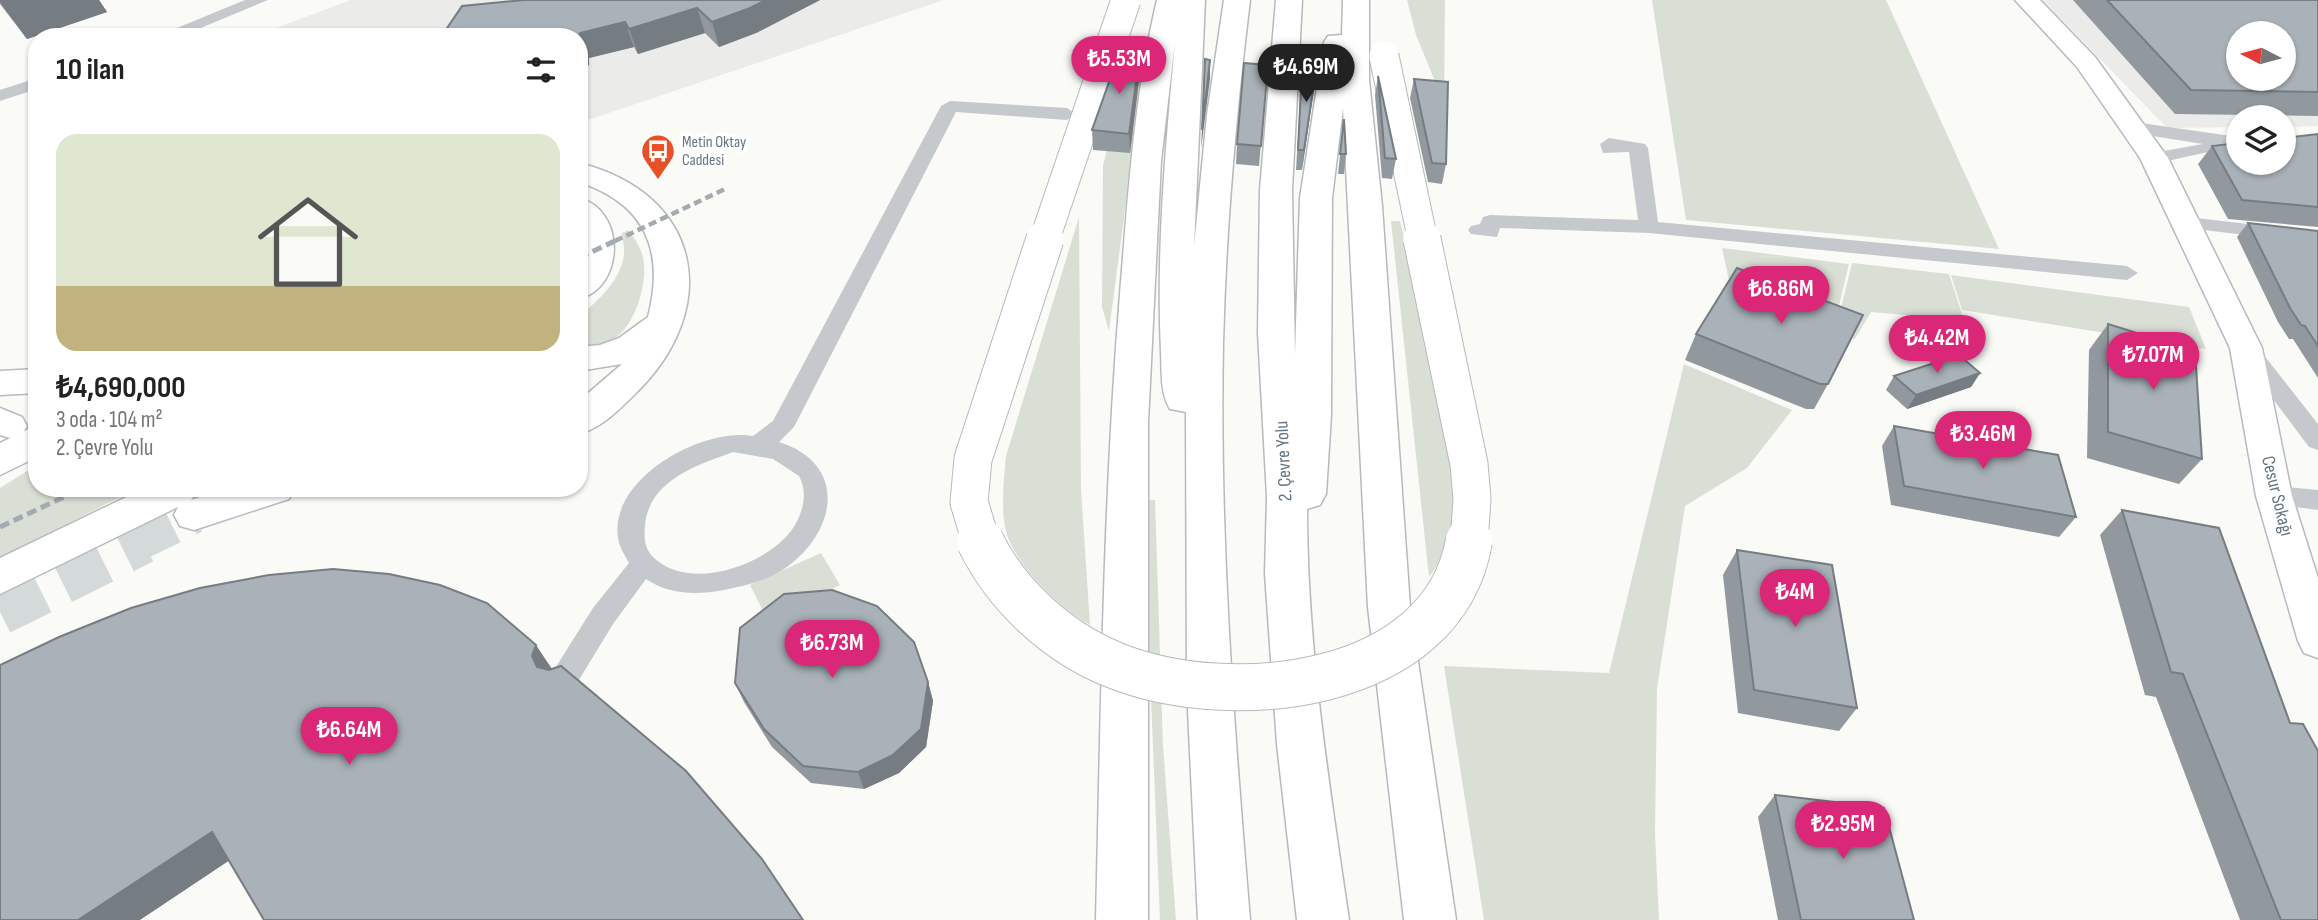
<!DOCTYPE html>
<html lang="tr">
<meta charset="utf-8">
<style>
:root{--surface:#fff;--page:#f6f6f6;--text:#222;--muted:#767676;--line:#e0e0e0;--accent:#db2777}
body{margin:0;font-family:"Sofia Sans Condensed",sans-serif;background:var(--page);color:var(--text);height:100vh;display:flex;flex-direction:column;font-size:26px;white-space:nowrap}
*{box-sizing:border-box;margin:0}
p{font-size:23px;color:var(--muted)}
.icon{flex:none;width:38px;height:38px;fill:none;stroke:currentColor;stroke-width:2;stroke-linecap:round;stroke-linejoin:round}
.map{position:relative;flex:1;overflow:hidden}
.drawer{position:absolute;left:28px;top:28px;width:560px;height:469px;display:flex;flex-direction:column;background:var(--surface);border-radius:28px;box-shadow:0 2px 5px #0004}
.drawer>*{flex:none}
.needle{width:46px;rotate:276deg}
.buttons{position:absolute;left:2226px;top:21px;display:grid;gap:14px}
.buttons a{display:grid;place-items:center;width:70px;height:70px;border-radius:50%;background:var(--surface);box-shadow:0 2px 5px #0004;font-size:35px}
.price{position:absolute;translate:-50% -60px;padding:0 16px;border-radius:24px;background:var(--accent);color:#fff;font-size:23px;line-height:46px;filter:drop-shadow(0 2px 4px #0008)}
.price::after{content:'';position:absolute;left:50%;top:42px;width:21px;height:16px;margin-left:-10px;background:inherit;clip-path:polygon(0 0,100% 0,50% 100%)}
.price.current{background:#222;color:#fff}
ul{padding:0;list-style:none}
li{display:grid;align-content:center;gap:14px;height:371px;padding:0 28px}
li+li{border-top:2px solid var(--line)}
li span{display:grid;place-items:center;height:217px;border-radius:21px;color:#555}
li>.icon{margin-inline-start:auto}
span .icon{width:126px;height:126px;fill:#fffc;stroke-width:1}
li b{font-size:30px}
h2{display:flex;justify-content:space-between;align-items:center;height:84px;padding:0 28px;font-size:30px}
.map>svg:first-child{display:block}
.built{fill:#ebebea;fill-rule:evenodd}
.green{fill:#dadfd6}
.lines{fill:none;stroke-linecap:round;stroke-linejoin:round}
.primary-tunnel-far1{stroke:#d4d9da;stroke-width:37;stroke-dasharray:37 18;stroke-linecap:butt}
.primary-tunnel{stroke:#d4d9da;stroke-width:46;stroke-dasharray:46 23;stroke-linecap:butt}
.secondary-casing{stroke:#b5bbc0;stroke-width:3}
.primary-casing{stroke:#b6bbbf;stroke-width:3}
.highway-casing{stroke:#b6babd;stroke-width:3}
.street{fill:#c5c9cd;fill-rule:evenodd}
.secondary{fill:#fff;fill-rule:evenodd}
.primary{fill:#fff;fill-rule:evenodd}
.highway{fill:#fff;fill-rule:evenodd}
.rail-far1{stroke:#a3abb1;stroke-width:4.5;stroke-dasharray:8 4.5;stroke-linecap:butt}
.rail{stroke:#a3abb1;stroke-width:5;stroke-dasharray:10 5;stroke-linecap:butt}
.highway-bridge-far2-casing{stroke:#b6babd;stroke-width:31;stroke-linecap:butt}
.highway-bridge-far1-casing{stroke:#b6babd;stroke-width:39;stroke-linecap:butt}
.highway-bridge-casing{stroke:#b6babd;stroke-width:48;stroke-linecap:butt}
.highway-bridge-far2{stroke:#fff;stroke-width:29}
.highway-bridge-far1{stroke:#fff;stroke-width:37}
.highway-bridge{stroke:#fff;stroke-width:46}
.wall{fill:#91999f}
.shaded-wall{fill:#767d82}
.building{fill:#a9b2b9;stroke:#767d82;stroke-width:2;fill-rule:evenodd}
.labels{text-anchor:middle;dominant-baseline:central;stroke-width:7;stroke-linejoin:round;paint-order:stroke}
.far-poi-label{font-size:16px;fill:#647683;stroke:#fff;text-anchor:start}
.street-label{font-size:19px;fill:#647683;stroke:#fff}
</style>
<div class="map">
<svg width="2318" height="920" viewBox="0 0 2318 920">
<rect width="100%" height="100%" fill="#fafaf7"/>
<!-- built -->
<g class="built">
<path d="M 351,0 L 944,0 L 579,123 L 579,37 L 252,37 Z"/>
<path d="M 2043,0 L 2318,0 L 2318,126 L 2284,127 L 2284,117 L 2238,117 L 2238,127 L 2167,128 ZM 2238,33 L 2284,33 L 2284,79 L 2238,79 Z"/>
</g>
<!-- green -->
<g class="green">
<path d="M 1407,0 L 1445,0 L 1444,103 L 1416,35 Z"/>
<path d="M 1652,0 L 1886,0 L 1999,249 L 1686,220 Z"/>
<path d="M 1137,35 L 1147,44 L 1109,331 L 1102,307 L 1103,165 Z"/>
<path d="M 1079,217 L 1081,489 L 1090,625 C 1059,608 1012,563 1005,527 C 1001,504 1004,479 1006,456 Z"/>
<path d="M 1391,221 L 1400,221 L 1431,347 L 1452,478 L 1454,510 L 1446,553 L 1429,577 Z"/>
<path d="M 628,230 C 636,240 643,251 644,264 C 647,298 623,360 579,342 L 579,317 C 603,296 634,269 621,234 Z"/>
<path d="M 1722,248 L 1849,264 L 1833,331 L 1732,294 Z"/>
<path d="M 1852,263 L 1949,274 L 1964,320 L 1871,312 L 1855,339 L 1835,332 Z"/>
<path d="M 1951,275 L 2189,307 L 2206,349 L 1962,310 Z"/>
<path d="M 1684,364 L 1792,410 L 1747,468 L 1685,506 L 1657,689 L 1655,833 L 1659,920 L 1484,920 L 1444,666 L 1609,673 Z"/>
<path d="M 37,465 L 37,488 L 138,488 L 0,558 L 0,488 Z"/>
<path d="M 1143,500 L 1155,500 L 1163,746 L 1176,920 L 1160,920 Z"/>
<path d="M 821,553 L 840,585 L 767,619 L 750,585 Z"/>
</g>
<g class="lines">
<!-- primary-tunnel-far1 -->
<path class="primary-tunnel-far1" d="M 139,542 L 194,515"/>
<!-- primary-tunnel -->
<path class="primary-tunnel" d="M 0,612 L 143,541"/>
<!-- secondary casing -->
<g class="secondary-casing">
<g id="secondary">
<path d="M 2015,0 L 2040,0 L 2095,57 L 2168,158 L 2262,348 L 2292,496 L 2318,578 L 2318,658 L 2304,653 L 2298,641 L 2256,496 L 2230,348 L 2140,158 L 2077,67 Z"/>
<path d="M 37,369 L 37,393 L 0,395 L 0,371 Z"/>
<path d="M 0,408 L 22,417 L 27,426 L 22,435 L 10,438 L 0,435 Z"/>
</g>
</g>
<!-- primary casing -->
<g class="primary-casing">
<g id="primary">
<path d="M 579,163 C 703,194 723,309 635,394 C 619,410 601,428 579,434 L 579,401 L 622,364 L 579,371 L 579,347 L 600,345 L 619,338 L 648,317 C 665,251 646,204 579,182 Z"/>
<path d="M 579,198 C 626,210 625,287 579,299 L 579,264 L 583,248 Z"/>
<path d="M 37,425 L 37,457 L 0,475 L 0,443 Z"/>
<path d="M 145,488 L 200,488 L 191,500 L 228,488 L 294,488 L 289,499 L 194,530 L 180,526 L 174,515 L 178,507 L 0,594 L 0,558 Z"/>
</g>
</g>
<!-- highway casing -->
<g class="highway-casing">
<g id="highway">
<path d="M 1157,0 L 1205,0 L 1194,247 L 1207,115 L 1224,0 L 1250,0 C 1236,114 1226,228 1223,343 C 1219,536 1234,728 1250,920 L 1198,920 L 1187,690 L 1186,412 L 1170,409 C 1160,393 1162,371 1161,352 C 1156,249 1166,144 1175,42 L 1161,161 L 1148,423 L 1148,920 L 1096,920 C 1101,711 1103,503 1120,294 C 1128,196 1134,97 1157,0 Z"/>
<path d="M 1276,0 L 1302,0 L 1292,190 L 1295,355 L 1300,198 L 1324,42 L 1328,36 L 1342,35 L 1343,0 L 1369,0 L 1369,80 L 1382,206 L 1410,607 L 1456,920 L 1404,920 L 1368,607 L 1343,108 L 1332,198 L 1331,415 L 1326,494 L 1320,505 L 1307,509 C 1307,647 1329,784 1349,920 L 1297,920 L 1277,744 L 1265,574 L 1267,497 L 1258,333 L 1260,190 Z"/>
</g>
</g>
<!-- street -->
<g class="street">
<path d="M 245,0 L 268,0 L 179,37 L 155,37 Z"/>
<path d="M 37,78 L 37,89 L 0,101 L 0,90 Z"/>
<path d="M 950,101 L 1067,108 L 1076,114 L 1067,120 L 956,112 L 794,427 L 779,442 C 849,464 837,533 784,569 C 766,581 745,586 724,590 C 698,595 669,595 646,579 L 613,624 L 574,688 L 564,691 L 554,688 L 550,679 L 554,670 L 593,608 L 629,563 C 625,556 619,546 618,538 C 609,478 703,427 753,436 L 773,421 L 941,106 ZM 733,452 L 773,459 L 799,476 C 809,494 802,516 791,531 C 764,566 688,593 652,556 C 644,547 644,536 645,526 C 648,481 697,465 733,452 Z"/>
<path d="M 2134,122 L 2238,137 L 2238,149 C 2222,147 2175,160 2154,164 L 2147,162 L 2144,158 L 2147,154 L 2203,144 L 2127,132 L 2125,128 L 2127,124 Z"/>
<path d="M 1609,138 L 1645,144 L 1648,148 L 1658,222 L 2127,266 L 2138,273 L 2127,280 L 1649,233 L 1500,228 L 1497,237 L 1471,234 L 1468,230 L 1471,226 L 1480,224 L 1483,217 L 1490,215 L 1638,220 L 1629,152 L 1603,153 L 1600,144 Z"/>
<path d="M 2187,217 L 2318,232 L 2318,244 L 2180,227 L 2177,223 Z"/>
<path d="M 2248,342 L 2256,345 L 2318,424 L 2318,450 L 2309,447 L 2240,355 L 2237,350 L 2240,345 Z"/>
<path d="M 2274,486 L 2318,490 L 2318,510 L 2265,503 L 2261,496 L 2265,489 Z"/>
</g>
<!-- secondary -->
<use href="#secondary" class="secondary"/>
<!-- primary -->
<use href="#primary" class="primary"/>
<!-- highway -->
<use href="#highway" class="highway"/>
<!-- rail-far1 -->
<path class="rail-far1" d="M 615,241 L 725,189"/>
<!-- rail -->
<g class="rail">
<path d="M 579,258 L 619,239"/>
<path d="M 0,527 L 83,488"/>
</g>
<!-- highway-bridge-far2 casing -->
<g class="highway-bridge-far2-casing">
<g id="highway-bridge-far2">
<path d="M 1384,56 L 1423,241"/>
<path d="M 1044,241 L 1126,0"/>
</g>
</g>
<!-- highway-bridge-far1 casing -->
<g class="highway-bridge-far1-casing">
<g id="highway-bridge-far1">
<path d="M 1422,239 L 1469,464 L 1472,499 L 1469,542"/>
<path d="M 981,542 L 969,502 L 973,459 L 1045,239"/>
</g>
</g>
<!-- highway-bridge casing -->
<g class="highway-bridge-casing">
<path id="highway-bridge" d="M 980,541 C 1007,596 1057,642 1114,665 C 1230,712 1443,691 1469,541"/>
</g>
<!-- highway-bridge-far2 -->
<use href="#highway-bridge-far2" class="highway-bridge-far2"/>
<!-- highway-bridge-far1 -->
<use href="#highway-bridge-far1" class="highway-bridge-far1"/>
<!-- highway-bridge -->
<use href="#highway-bridge" class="highway-bridge"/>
</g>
<!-- wall -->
<g class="wall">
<path d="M 0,0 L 99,0 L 107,12 L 27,39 L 0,4 Z"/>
<path d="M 524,0 L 820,0 L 756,33 L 719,47 L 705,33 L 638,54 L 634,47 L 589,58 L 589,65 L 579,66 L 579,37 Z"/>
<path d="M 2073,0 L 2318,0 L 2318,116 L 2175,114 Z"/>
<path d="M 1140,53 L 1140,72 L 1130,153 L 1093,150 L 1092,130 Z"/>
<path d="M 1268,65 L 1259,166 L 1236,164 L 1237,144 Z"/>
<path d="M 1302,68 L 1316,70 L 1302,170 L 1296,170 Z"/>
<path d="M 1378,76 L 1396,159 L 1392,179 L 1382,178 L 1375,95 Z"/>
<path d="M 1414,79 L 1446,164 L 1442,184 L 1428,182 L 1410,98 Z"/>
<path d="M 1344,119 L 1346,154 L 1344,174 L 1338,174 Z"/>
<path d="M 2318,134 L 2318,227 L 2228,219 L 2198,164 L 2212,146 Z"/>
<path d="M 2248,223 L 2318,231 L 2318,378 L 2293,339 L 2289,339 L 2278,322 L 2237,237 Z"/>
<path d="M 2108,324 L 2202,459 L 2179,484 L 2087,458 L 2089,350 Z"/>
<path d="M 1696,334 L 1828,384 L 1814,409 L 1806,409 L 1685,360 Z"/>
<path d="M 1980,373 L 1971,387 L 1907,409 L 1886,390 L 1894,376 Z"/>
<path d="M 1894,426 L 2076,517 L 2059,537 L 1891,505 L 1882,446 Z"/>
<path d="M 2122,510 L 2290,723 L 2318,920 L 2240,920 L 2156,697 L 2145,695 L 2100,535 Z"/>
<path d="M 1737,550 L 1857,708 L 1839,731 L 1738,713 L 1723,575 Z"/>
<path d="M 928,682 L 933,701 L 926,747 L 899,773 L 864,789 L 811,783 L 772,747 L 744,702 L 735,683 Z"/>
<path d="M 1775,795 L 1914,920 L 1778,920 L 1758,817 Z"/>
</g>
<!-- shaded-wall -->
<g class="shaded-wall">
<path d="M 0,0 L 99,0 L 107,12 L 27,39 L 0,2 Z"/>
<path d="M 766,0 L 820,0 L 756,33 L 719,47 L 712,22 Z"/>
<path d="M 697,8 L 705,33 L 638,54 L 629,29 Z"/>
<path d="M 625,22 L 634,47 L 589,58 L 589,65 L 579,66 L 580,33 Z"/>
<path d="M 1140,53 L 1140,72 L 1130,153 L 1129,134 Z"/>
<path d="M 1210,60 L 1210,79 L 1201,149 L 1202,130 Z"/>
<path d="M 1316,70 L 1314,89 L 1302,170 L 1304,150 Z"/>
<path d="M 1980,373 L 1971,387 L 1907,409 L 1916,395 Z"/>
<path d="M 536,645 L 552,669 L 548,680 L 537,667 L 532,656 Z"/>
<path d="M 928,682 L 933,701 L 926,747 L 899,773 L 864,789 L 858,772 Z"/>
<path d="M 212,832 L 239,854 L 140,920 L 78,920 Z"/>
</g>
<!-- building -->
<g class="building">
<path d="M 524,0 L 766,0 L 750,8 L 712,22 L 697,8 L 629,29 L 625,22 L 580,33 L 579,40 L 579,37 L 441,37 L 462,6 Z"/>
<path d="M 2107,0 L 2318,0 L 2318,92 L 2191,90 ZM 2238,33 L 2284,33 L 2284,79 L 2238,79 Z"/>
<path d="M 1120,51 L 1140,53 L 1129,134 L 1092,130 Z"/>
<path d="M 1205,59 L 1210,60 L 1202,130 Z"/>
<path d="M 1244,63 L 1268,65 L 1261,146 L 1237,144 Z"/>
<path d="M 1302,68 L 1316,70 L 1304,150 L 1298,150 Z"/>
<path d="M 1378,76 L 1396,159 L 1385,158 Z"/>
<path d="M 1414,79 L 1448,82 L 1446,164 L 1432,163 Z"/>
<path d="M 1344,119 L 1346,154 L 1340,154 Z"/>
<path d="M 2318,134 L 2318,207 L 2242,200 L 2212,146 L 2238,143 L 2238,163 L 2284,163 L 2284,138 Z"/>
<path d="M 2248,223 L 2318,231 L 2318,346 L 2305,326 L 2301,325 L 2290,308 Z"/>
<path d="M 1737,268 L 1863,315 L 1828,384 L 1820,384 L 1696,334 Z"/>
<path d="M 2108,324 L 2195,351 L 2202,459 L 2108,432 Z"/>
<path d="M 1959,355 L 1980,373 L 1916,395 L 1894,376 Z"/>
<path d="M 1894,426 L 2058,455 L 2076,517 L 1904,486 Z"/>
<path d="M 2122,510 L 2219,528 L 2290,723 L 2303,724 L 2318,751 L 2318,920 L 2281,920 L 2183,674 L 2171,672 Z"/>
<path d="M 1737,550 L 1832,565 L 1857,708 L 1754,690 Z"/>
<path d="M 333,569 L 389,574 L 440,585 L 487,603 L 536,645 L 532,656 L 537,667 L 549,670 L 561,666 L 686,771 L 762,859 L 803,920 L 264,920 L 212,832 L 78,920 L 0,920 L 0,665 L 59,637 L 131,608 L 200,588 L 269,575 Z"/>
<path d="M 832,590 L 877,606 L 914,642 L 928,682 L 921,729 L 893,755 L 858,772 L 803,766 L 764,729 L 735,683 L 740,628 L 784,594 Z"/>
<path d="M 1775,795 L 1884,808 L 1914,920 L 1801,920 Z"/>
</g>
<!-- icons -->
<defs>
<g id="bus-pin" transform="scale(1.75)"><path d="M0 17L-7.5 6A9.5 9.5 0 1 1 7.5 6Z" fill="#e95028" stroke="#fff"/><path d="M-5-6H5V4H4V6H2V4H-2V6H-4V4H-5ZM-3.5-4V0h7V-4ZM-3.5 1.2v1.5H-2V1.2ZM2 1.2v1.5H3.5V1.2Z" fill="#fff"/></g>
</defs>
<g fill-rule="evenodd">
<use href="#bus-pin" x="658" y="151"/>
</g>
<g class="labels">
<!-- far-poi labels -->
<g class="far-poi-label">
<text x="682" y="142">Metin Oktay<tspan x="682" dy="18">Caddesi</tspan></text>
</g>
<!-- street labels -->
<g class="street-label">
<text transform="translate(1284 461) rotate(-93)">2. Çevre Yolu</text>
<text transform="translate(2277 496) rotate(76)">Cesur Sokağı</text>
</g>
</g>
</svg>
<div class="buttons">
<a><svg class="needle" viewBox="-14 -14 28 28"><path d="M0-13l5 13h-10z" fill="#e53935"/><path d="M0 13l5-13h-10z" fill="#767676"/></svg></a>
<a><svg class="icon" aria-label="layers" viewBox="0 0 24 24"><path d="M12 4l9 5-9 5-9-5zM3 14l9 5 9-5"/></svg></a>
</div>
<b class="price" style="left:1119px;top:96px">₺5.53M</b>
<b class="price current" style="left:1306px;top:104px">₺4.69M</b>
<b class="price" style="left:1781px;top:326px">₺6.86M</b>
<b class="price" style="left:1937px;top:375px">₺4.42M</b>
<b class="price" style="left:2153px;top:392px">₺7.07M</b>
<b class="price" style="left:1983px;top:471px">₺3.46M</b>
<b class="price" style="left:1795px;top:629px">₺4M</b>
<b class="price" style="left:832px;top:680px">₺6.73M</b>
<b class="price" style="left:349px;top:767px">₺6.64M</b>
<b class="price" style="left:1843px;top:861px">₺2.95M</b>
<section class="drawer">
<h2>10 ilan<svg class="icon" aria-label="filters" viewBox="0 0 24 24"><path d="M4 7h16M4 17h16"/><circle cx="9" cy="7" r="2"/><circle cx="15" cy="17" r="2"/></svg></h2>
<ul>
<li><span style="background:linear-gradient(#dfe7d0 70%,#c2b280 0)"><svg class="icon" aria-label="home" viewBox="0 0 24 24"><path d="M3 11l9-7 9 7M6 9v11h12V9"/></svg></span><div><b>₺4,690,000</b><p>3 oda · 104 m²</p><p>2. Çevre Yolu</p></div></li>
</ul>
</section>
</div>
